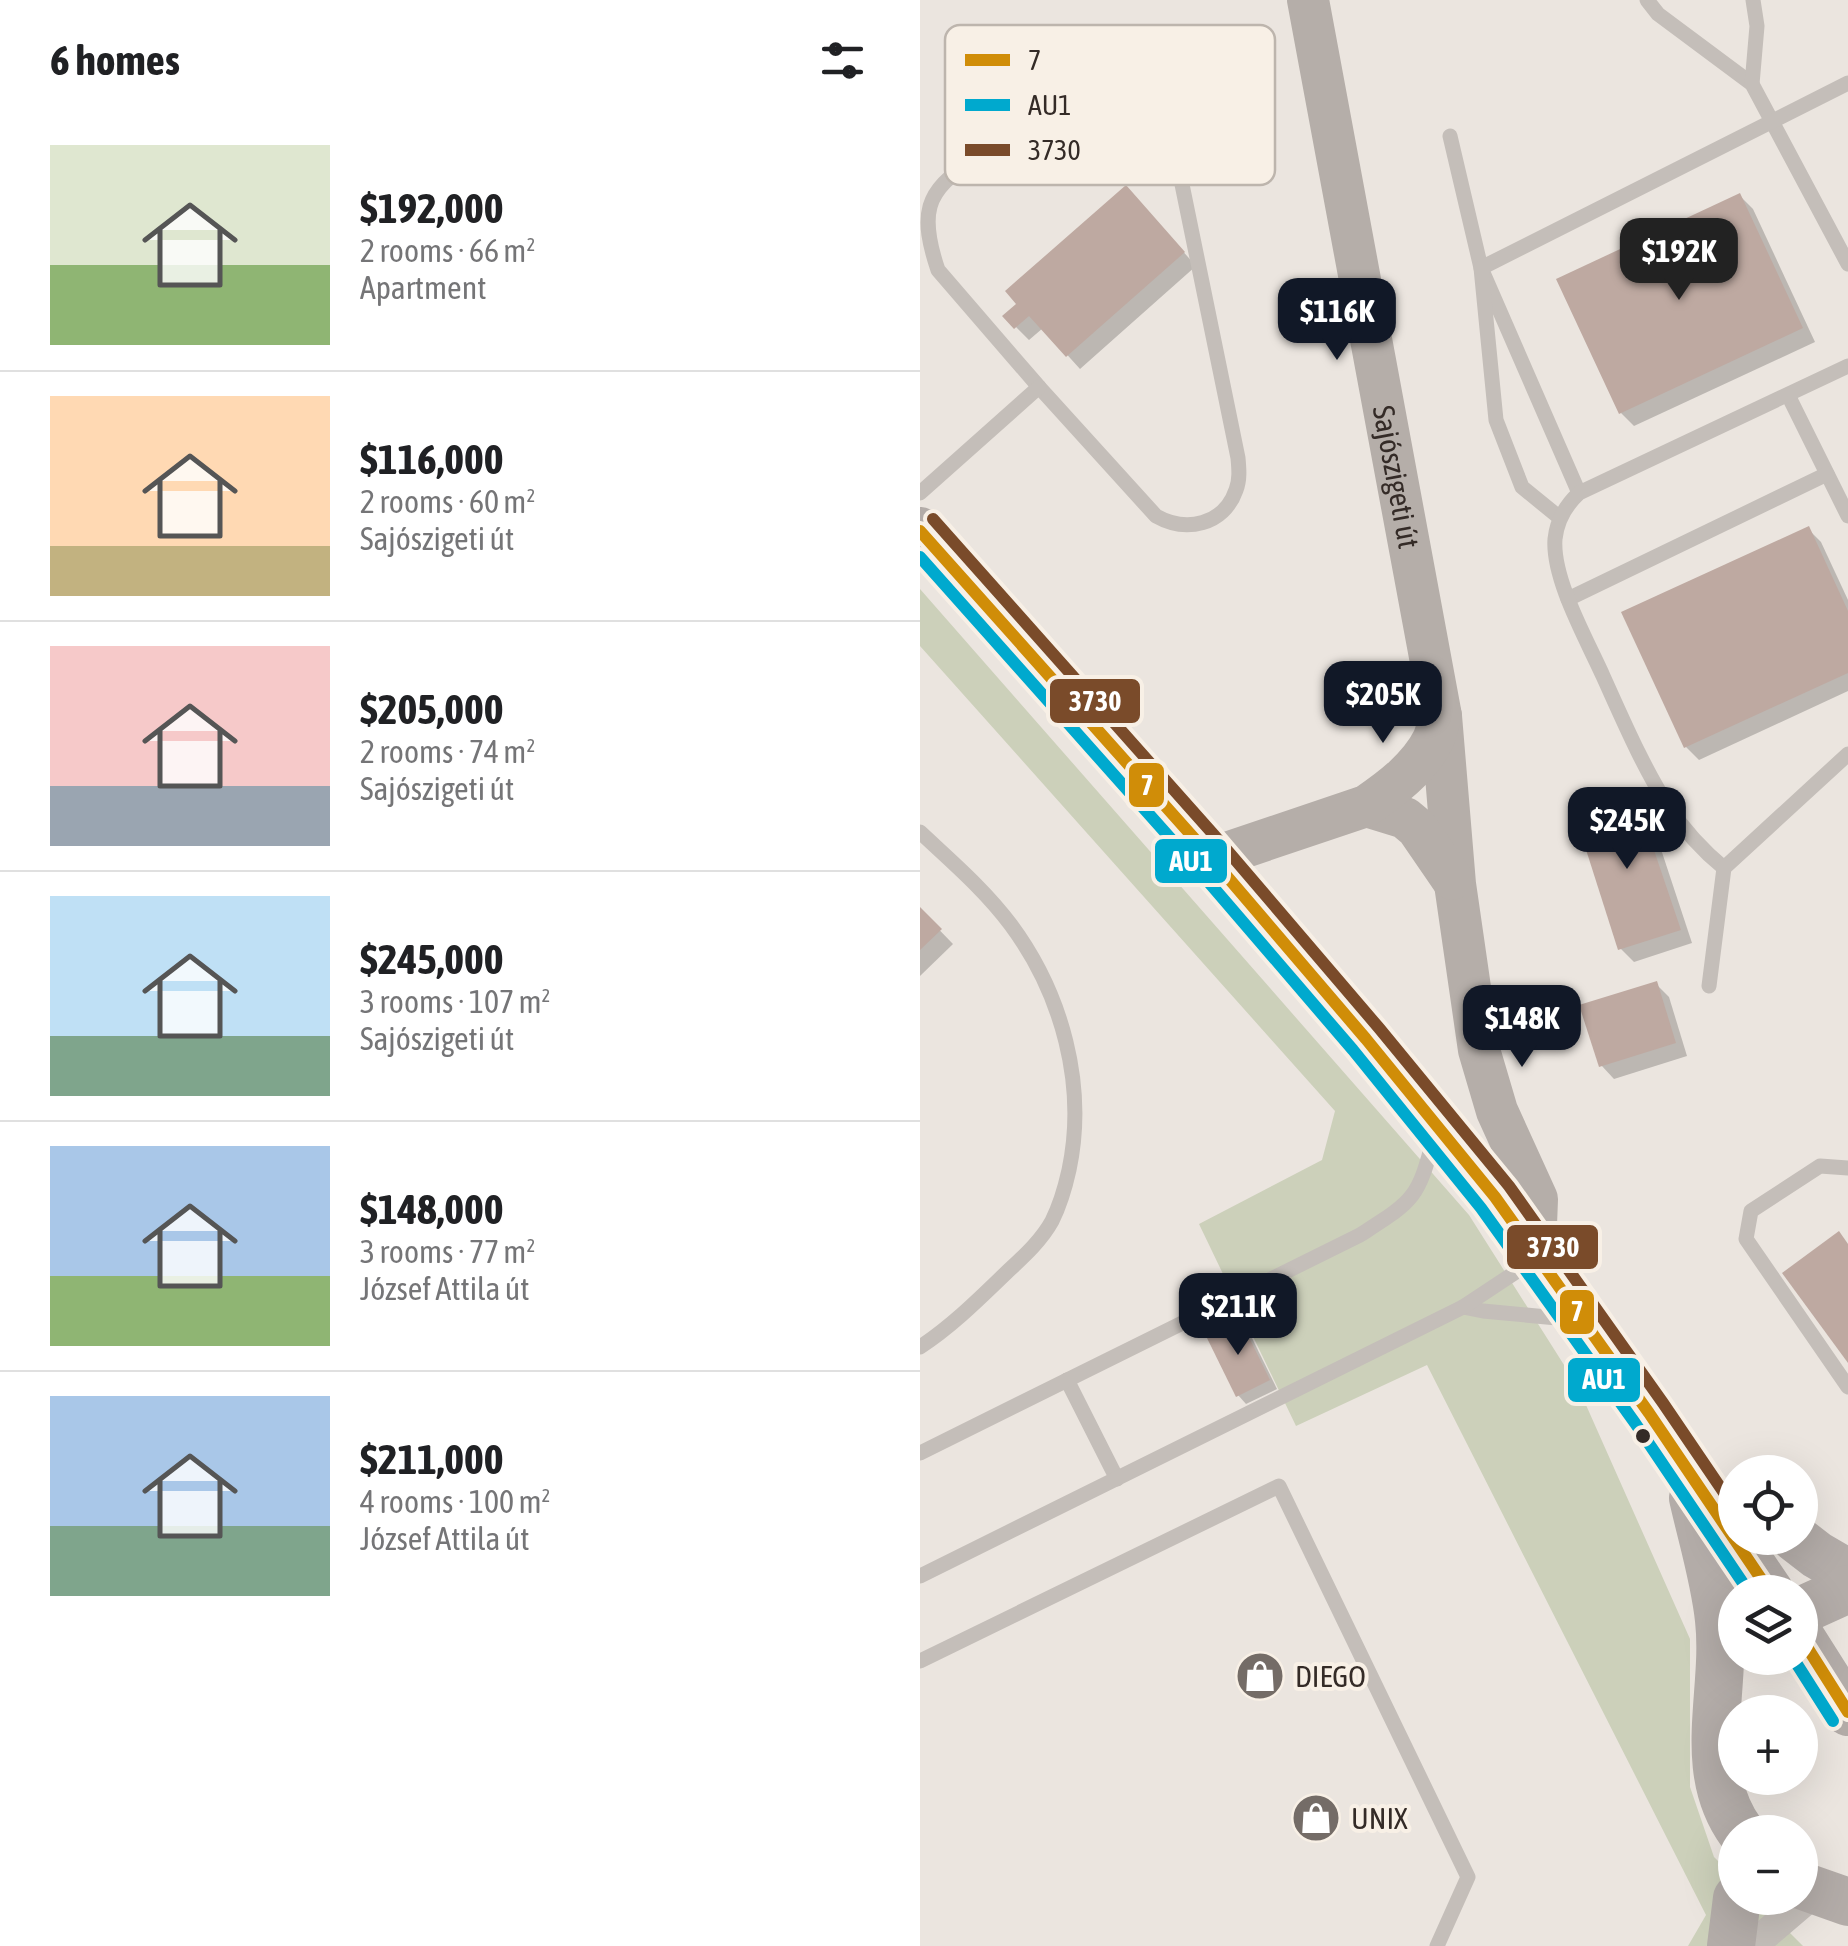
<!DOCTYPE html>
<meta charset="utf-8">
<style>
:root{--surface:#fff;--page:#f6f6f6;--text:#202124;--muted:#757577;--line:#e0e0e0;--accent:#111827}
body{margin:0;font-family:"Asap Condensed",sans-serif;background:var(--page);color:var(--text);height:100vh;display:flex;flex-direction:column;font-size:38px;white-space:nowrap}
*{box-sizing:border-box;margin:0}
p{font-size:32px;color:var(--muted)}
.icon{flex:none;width:55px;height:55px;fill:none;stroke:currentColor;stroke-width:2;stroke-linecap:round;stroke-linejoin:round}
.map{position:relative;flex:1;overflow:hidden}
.side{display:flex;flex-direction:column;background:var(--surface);width:920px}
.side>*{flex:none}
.buttons{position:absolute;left:798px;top:1455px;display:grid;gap:20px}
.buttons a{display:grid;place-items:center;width:100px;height:100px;border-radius:50%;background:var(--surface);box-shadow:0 10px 40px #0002;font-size:50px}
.price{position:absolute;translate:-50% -85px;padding:0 22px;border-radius:20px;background:var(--accent);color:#fff;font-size:32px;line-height:65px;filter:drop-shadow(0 2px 5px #0008)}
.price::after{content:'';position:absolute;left:50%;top:60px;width:30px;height:22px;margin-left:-15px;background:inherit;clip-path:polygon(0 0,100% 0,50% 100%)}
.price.current{background:#222;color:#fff}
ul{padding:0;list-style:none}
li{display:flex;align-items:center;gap:30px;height:250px;padding:0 50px}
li+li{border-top:2px solid var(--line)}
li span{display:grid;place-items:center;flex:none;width:280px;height:200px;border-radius:0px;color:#555}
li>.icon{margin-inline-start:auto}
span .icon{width:120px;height:120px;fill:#fffc;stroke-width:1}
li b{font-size:42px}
h2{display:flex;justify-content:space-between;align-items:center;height:120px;padding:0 50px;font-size:42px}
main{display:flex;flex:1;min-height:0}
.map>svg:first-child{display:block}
.green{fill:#ccd0ba}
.shadow{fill:#0003}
.building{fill:#bea9a1}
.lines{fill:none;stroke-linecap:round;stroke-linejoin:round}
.lane{stroke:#c4beb9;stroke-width:15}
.street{stroke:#c4beb9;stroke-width:30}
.secondary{stroke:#b5aea9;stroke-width:42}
.primary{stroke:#b3aca8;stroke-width:48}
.bus-1-casing{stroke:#f8f0e6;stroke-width:20}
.bus-2-casing{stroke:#f8f0e6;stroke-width:20}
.bus-3-casing{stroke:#f8f0e6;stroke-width:20}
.bus-1{stroke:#d08d08;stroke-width:12}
.bus-2{stroke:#00a9ce;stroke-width:12}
.bus-3{stroke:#7a4b2a;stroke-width:12}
.bus-dot{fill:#342b27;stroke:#f8f0e6;stroke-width:4}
.labels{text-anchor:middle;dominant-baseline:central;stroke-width:8;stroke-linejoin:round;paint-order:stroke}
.street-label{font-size:30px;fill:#342b27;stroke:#f8f0e6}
.poi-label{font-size:30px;fill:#342b27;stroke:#f8f0e6;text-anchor:start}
.key{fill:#f8f0e6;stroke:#bdb5ad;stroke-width:2.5}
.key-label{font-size:28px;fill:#342b27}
.line-badge{stroke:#f8f0e6;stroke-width:4}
.badge-label{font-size:28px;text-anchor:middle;font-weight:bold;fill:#fff}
</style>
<main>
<section class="side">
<h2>6 homes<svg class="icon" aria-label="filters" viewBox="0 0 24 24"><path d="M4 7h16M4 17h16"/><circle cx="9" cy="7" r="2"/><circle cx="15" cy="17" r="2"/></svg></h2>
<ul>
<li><span style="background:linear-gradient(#dfe7d0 60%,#8fb573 0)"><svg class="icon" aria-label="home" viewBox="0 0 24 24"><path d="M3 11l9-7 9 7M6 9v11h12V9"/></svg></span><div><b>$192,000</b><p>2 rooms · 66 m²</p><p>Apartment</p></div></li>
<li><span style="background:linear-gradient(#ffd9b3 75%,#c2b280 0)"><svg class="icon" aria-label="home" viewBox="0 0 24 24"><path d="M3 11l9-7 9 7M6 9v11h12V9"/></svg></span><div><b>$116,000</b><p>2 rooms · 60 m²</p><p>Sajószigeti út</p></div></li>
<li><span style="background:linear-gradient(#f6c9c9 70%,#9aa5b1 0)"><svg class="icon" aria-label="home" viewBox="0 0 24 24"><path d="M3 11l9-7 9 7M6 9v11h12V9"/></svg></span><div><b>$205,000</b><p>2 rooms · 74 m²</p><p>Sajószigeti út</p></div></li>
<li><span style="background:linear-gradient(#bfe0f5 70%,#7fa58c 0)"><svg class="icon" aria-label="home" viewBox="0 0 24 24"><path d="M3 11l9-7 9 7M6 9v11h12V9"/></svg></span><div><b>$245,000</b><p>3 rooms · 107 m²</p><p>Sajószigeti út</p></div></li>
<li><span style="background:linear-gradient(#a9c7e8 65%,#8fb573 0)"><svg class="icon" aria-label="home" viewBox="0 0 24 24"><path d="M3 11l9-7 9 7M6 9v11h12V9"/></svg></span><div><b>$148,000</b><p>3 rooms · 77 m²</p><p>József Attila út</p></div></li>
<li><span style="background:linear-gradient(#a9c7e8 65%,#7fa58c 0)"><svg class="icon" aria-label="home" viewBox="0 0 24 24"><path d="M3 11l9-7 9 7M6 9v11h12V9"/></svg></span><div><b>$211,000</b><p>4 rooms · 100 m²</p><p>József Attila út</p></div></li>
</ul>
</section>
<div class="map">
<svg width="928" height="1946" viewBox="0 0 928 1946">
<rect width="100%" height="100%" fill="#ebe5df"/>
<!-- green -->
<path class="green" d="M 0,589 L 549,1215 L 658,1387 L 770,1639 L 770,1787 L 794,1857 L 883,1946 L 768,1946 L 786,1915 L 507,1365 L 376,1426 L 279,1224 L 402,1160 L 415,1111 L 0,646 Z"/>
<!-- shadow -->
<g class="shadow">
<path d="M 820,196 L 833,209 L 895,342 L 714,426 L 701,413 Z"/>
<path d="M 218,201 L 276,266 L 160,369 L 123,328 L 109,340 L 96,327 L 100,304 Z"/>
<path d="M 888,529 L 901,542 L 928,600 L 928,691 L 779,760 L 766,747 Z"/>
<path d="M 715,797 L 728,810 L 772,943 L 714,962 L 701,949 Z"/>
<path d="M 0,910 L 33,944 L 0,976 Z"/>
<path d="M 736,984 L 749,997 L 767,1056 L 694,1079 L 681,1065 Z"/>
<path d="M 319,1322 L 328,1330 L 357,1389 L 326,1404 L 318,1395 Z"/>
</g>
<!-- building -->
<g class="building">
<path d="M 206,185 L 265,252 L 146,357 L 109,316 L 94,329 L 82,316 L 96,304 L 85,291 Z"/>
<path d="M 820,193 L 883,328 L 699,414 L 636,279 Z"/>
<path d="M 889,526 L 928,611 L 928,673 L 764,748 L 701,612 Z"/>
<path d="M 715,794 L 761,930 L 698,950 L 654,812 Z"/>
<path d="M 0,907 L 22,929 L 0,950 Z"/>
<path d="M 737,981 L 756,1043 L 679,1067 L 659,1005 Z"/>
<path d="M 919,1231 L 928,1244 L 928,1363 L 862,1273 Z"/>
<path d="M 320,1319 L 350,1380 L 316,1397 L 286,1336 Z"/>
</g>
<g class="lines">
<!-- lane -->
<g class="lane">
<path d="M 727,0 L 738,14 L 832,84 L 928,264"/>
<path d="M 832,84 L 837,26 L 833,0"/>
<path d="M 195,114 C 225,117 243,134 257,160 L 318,458 C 319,469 320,480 316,490 C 304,525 266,533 236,516 L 119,387 L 18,270 C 0,217 3,189 54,161 L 176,118 Z"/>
<path d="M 530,136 L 561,268 L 659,493"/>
<path d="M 868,395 L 928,516"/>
<path d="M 0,493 L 119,387"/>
<path d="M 640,518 L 602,487 L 576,420 L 561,268 L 928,83"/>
<path d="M 648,599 L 907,474"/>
<path d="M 0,832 C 31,861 65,890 91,925 C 142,994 167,1085 149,1170 C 145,1188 140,1205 132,1221 C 121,1241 103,1257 87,1272 C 59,1299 32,1326 0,1347"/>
<path d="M 804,868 C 782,850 764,830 748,806 C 722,765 703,720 683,676 C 667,640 632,579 635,539 C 637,520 645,506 659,493 L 928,366"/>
<path d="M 789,986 L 804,868 L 928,754"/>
<path d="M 928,1168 L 900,1166 L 831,1211 L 826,1239 L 928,1387"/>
<path d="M 543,1307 L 563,1311 L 648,1319"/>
<path d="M 147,1380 L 197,1479"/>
<path d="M 0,1453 L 440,1235 C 493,1201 498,1200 514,1137"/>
<path d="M 0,1576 L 543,1307 L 614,1260"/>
<path d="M 0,1661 L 359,1486 L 548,1877 L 517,1946"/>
</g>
<!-- street -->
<path class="street" d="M 832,1946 L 895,1892"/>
<!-- secondary -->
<g class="secondary">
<path id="s1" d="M 388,0 L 521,716 L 535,884 L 559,1050 L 577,1111 L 617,1199 L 615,1251"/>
<path d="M 446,806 L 485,818 L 497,828 L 532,879"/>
<path d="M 292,858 L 446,806 C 471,789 499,768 513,740 C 516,733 518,724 521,716"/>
</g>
<!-- primary -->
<g class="primary">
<path d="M 0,531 L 281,846 L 446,1039 L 575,1197 L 729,1413 L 850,1592"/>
<path d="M 773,1498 C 782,1538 795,1580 799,1620 C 807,1692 775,1769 821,1832"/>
<path d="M 875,1538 L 897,1555 L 928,1573"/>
<path d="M 880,1611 L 928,1589"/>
<path d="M 880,1636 L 928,1712"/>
<path d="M 880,1885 L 928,1902"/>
<path d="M 811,1946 L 817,1898"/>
</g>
<!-- bus-1 casing -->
<g class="bus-1-casing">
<g id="bus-1">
<path d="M 0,531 L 281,846 L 446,1039 L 575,1197 L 729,1413 L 850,1592"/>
<path d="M 880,1636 L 928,1712"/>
</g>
</g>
<!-- bus-2 casing -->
<g class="bus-2-casing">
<g id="bus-2">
<path d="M 0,557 L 268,858 L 433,1050 L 561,1208 L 715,1423 L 829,1592"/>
<path d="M 873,1658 L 913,1721"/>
</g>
</g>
<!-- bus-3 casing -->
<g class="bus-3-casing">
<path id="bus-3" d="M 13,519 L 294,835 L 459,1028 L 589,1186 L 743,1403 L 815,1509"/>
</g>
<!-- bus-1 -->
<use href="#bus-1" class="bus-1"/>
<!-- bus-2 -->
<use href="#bus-2" class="bus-2"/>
<!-- bus-3 -->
<use href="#bus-3" class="bus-3"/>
</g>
<!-- icons -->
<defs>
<g id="shop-disc" transform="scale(2.5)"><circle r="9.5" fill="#746c67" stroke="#f8f0e6"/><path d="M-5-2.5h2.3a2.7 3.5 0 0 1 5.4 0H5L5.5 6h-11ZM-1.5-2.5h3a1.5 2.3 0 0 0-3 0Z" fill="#fff"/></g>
</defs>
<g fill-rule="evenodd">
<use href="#shop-disc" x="340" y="1676"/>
<use href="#shop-disc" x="396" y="1818"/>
</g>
<!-- markers -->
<circle class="bus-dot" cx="723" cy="1436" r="9"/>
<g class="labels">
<!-- street labels -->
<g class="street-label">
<text stroke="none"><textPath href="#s1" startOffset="485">Sajószigeti út</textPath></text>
</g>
<!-- poi labels -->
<g class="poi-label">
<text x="375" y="1676">DIEGO</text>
<text x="431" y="1818">UNIX</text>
</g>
</g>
<!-- legend -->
<rect x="25" y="25" width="330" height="160" rx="15" class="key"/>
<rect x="45" y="54" width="45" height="12" fill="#d08d08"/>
<rect x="45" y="99" width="45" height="12" fill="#00a9ce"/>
<rect x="45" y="144" width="45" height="12" fill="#7a4b2a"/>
<g class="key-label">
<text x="108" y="70">7</text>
<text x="108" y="115">AU1</text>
<text x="108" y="160">3730</text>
</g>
<g class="line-badge">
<rect x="128" y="677" width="94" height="48" rx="10" fill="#7a4b2a"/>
<rect x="207" y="761" width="39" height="48" rx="10" fill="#d08d08"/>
<rect x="233" y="837" width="76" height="48" rx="10" fill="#00a9ce"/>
<rect x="585" y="1223" width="95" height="48" rx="10" fill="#7a4b2a"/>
<rect x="638" y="1288" width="38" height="48" rx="10" fill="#d08d08"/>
<rect x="646" y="1356" width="76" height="48" rx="10" fill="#00a9ce"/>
</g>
<g class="badge-label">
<text x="175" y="711">3730</text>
<text x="227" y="795">7</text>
<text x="271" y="871">AU1</text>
<text x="633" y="1257">3730</text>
<text x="657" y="1321">7</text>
<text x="684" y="1389">AU1</text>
</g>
</svg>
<div class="buttons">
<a><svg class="icon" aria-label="locate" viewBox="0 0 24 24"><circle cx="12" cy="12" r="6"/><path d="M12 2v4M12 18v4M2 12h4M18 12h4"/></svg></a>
<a><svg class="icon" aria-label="layers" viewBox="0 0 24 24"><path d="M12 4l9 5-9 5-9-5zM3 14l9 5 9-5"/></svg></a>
<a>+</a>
<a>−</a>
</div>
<b class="price current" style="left:759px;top:303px">$192K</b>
<b class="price" style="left:417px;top:363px">$116K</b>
<b class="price" style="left:463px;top:746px">$205K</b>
<b class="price" style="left:707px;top:872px">$245K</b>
<b class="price" style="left:602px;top:1070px">$148K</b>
<b class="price" style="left:318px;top:1358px">$211K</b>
</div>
</main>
